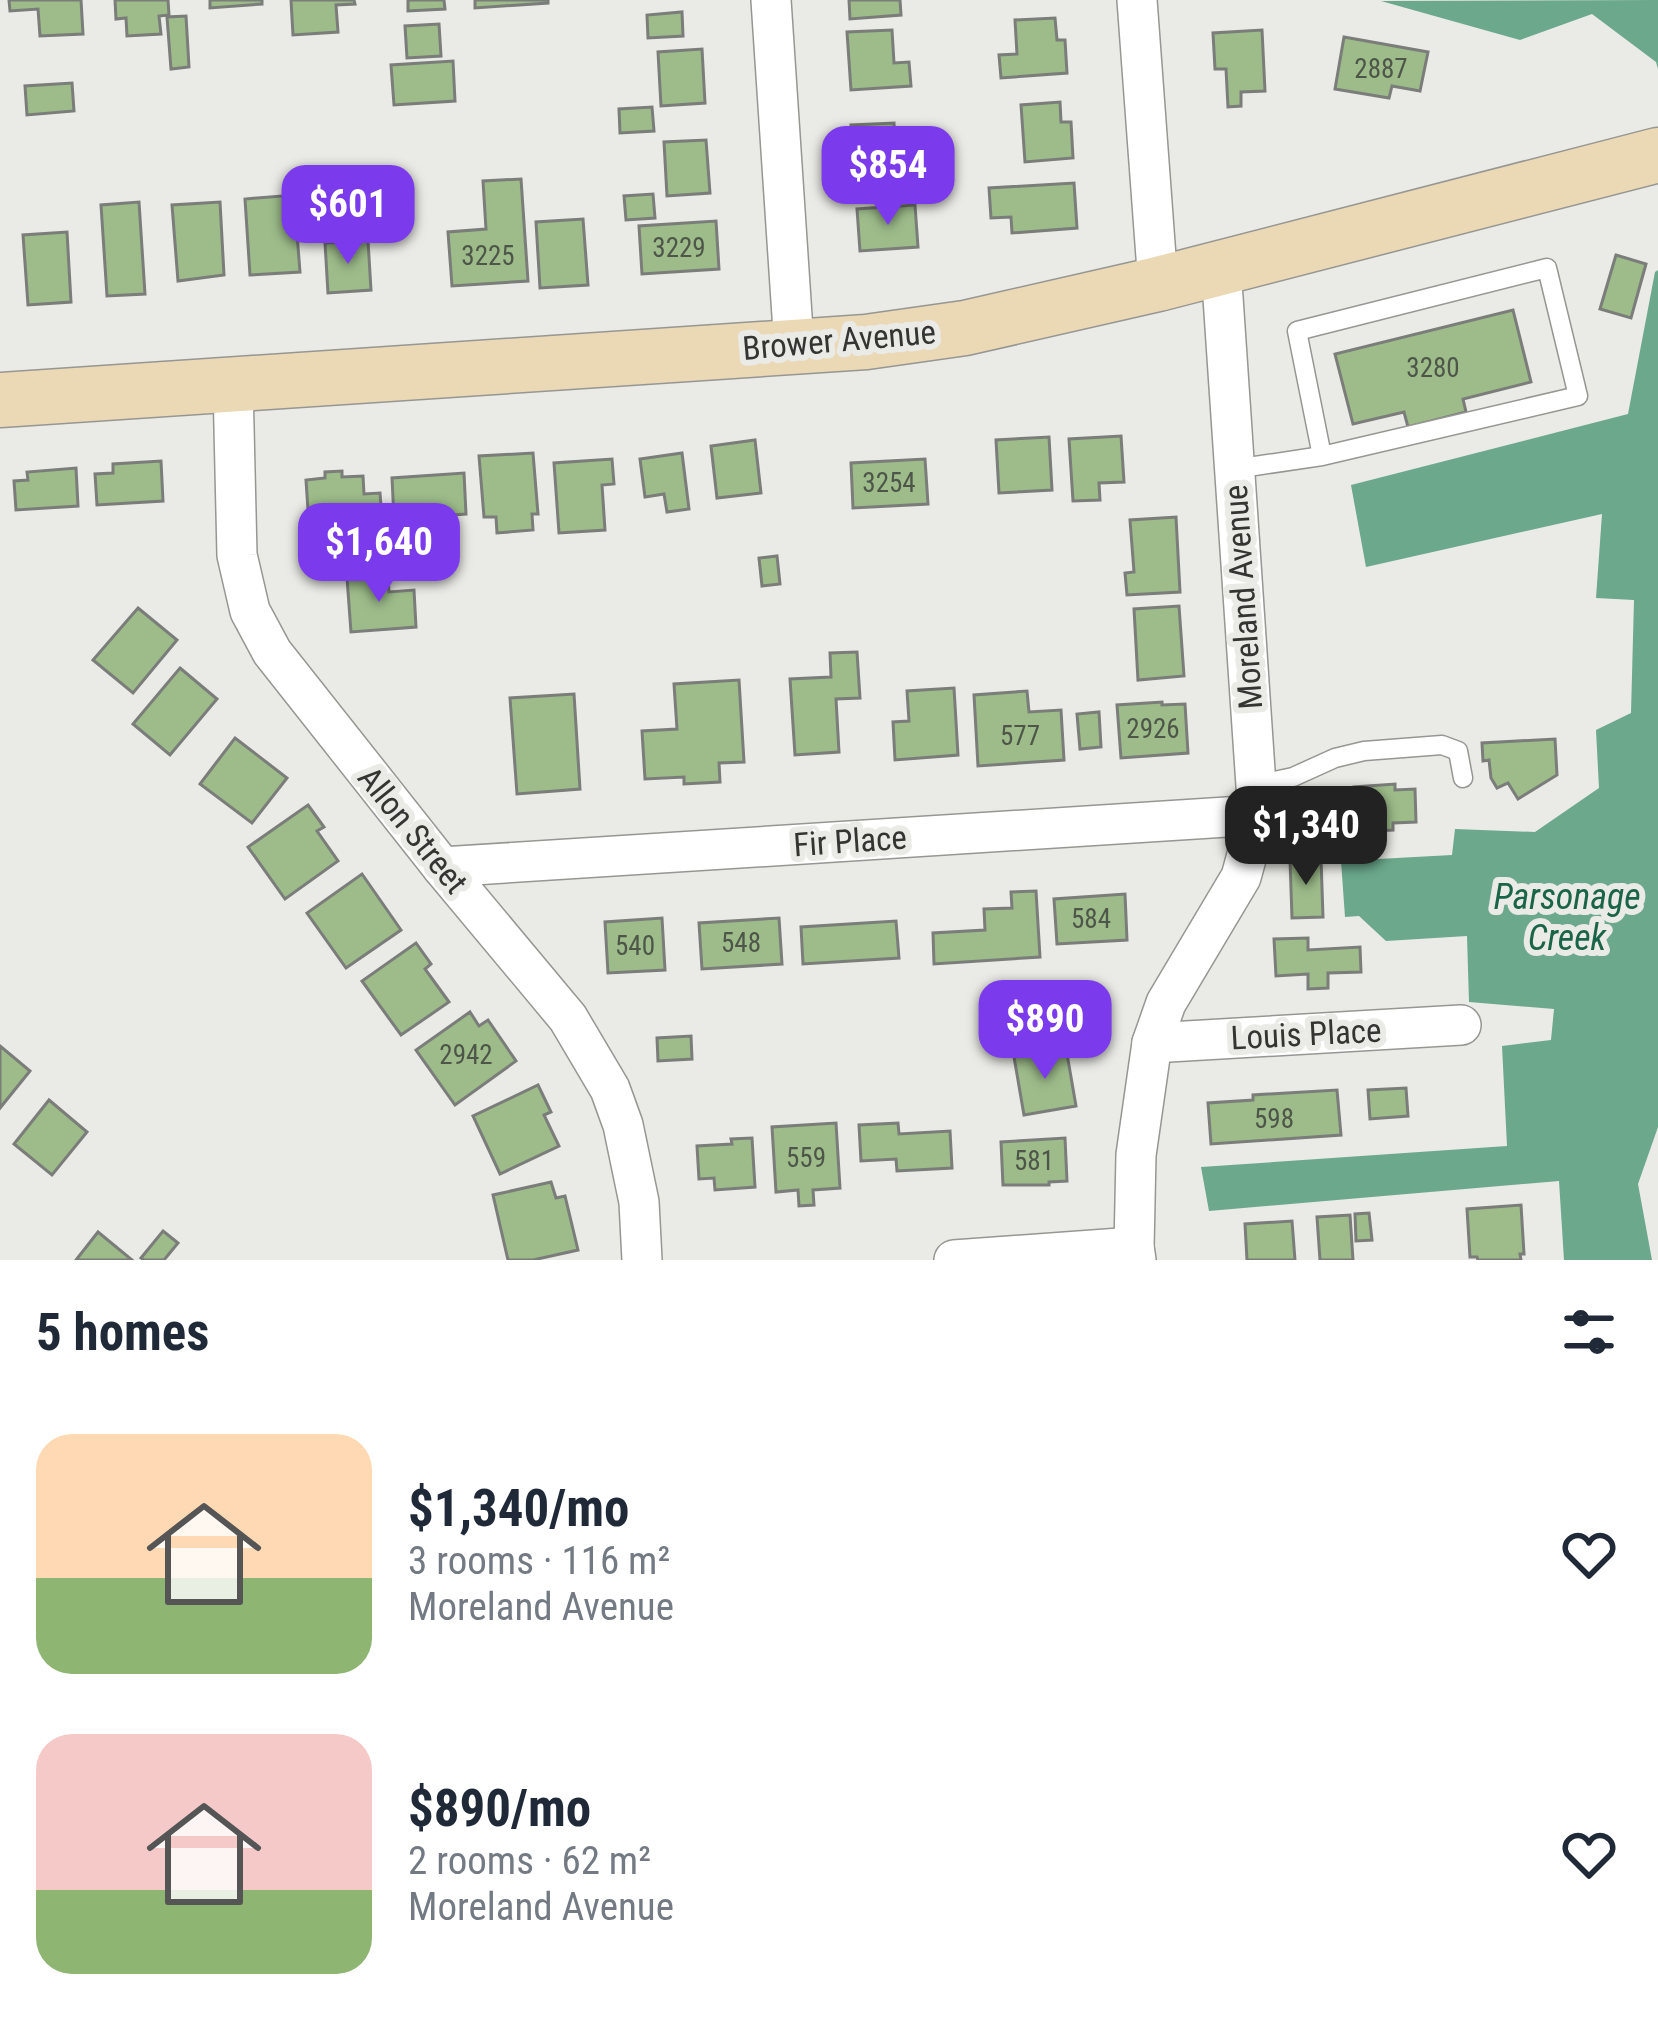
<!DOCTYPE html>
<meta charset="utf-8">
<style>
:root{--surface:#fff;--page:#f6f6f7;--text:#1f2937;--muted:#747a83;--accent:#7c3aed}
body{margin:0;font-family:"Roboto Condensed",sans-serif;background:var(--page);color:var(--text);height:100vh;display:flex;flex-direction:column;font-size:45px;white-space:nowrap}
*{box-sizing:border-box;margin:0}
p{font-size:39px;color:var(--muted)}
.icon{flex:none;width:66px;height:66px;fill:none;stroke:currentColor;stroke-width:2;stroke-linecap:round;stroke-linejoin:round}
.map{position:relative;height:1260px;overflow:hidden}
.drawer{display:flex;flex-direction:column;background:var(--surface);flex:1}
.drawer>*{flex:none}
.price{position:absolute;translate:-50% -102px;padding:0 27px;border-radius:24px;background:var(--accent);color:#fff;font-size:39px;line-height:78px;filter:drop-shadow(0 3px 6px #0008)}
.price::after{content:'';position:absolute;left:50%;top:72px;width:36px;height:27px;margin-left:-18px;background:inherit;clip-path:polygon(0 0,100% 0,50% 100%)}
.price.selected{background:#222;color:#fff}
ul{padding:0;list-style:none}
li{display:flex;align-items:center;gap:36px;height:300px;padding:0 36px}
li span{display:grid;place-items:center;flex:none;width:336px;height:240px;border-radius:36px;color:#555}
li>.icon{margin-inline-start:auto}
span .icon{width:144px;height:144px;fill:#fffc;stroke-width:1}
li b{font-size:51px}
h2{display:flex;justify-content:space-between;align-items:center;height:144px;padding:0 36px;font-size:51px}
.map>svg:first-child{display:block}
.water{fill:#6ba88c}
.building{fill:#9dbc8a;stroke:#7b7d7a;stroke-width:3}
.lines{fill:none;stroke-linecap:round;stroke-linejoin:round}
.service-casing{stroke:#969693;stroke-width:21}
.minor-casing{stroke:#969693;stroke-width:42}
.secondary-casing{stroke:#969693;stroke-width:57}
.service{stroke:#fff;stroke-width:18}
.minor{stroke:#fff;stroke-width:39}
.secondary{stroke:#ebd8b5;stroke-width:54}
.labels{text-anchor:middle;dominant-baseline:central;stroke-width:12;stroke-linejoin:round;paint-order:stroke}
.number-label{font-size:27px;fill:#4e5649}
.street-label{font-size:33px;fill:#343433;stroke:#eaeae6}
.water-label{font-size:36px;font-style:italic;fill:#1a6549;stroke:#eaeae6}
</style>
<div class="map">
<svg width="1658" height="1260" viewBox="0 0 1658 1260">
<rect width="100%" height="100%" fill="#eaeae6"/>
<!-- water -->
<g class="water">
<path d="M 1658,0 L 1658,69 L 1656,62 L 1592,14 L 1520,40 L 1381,1 Z"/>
<path d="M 1658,270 L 1658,1127 L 1638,1184 L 1652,1260 L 1564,1260 L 1559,1181 L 1209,1211 L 1201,1167 L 1507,1146 L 1502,1046 L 1551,1040 L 1554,1009 L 1469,1002 L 1467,936 L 1386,941 L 1359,916 L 1345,917 L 1341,861 L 1452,855 L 1455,829 L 1535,832 L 1599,788 L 1596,730 L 1631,713 L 1634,600 L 1596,598 L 1602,514 L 1366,567 L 1351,485 L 1628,414 L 1655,272 Z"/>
</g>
<!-- building -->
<g class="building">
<path d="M 9,0 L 81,0 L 83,34 L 40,36 L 38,9 L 10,11 Z"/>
<path d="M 115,0 L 168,0 L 169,15 L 159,16 L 161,34 L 127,36 L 126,18 L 116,19 Z"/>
<path d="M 210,0 L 262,0 L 262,4 L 210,8 Z"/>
<path d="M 291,0 L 354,0 L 355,4 L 336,5 L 338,32 L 293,35 Z"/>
<path d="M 408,0 L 444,0 L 445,9 L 408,11 Z"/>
<path d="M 475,0 L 548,0 L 548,3 L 475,8 Z"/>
<path d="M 849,0 L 900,0 L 901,15 L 850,19 Z"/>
<path d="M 682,12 L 683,36 L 648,38 L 647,15 Z"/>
<path d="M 186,16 L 189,67 L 171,69 L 167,17 Z"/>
<path d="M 1055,18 L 1057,40 L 1065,40 L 1067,73 L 1001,78 L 999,55 L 1017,54 L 1015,20 Z"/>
<path d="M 439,24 L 441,56 L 407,58 L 405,26 Z"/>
<path d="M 892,30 L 894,63 L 909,62 L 911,86 L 851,90 L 847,32 Z"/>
<path d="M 1262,30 L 1265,91 L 1241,92 L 1241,106 L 1228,107 L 1226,69 L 1215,69 L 1213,33 Z"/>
<path d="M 1344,37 L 1428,52 L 1420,91 L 1392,86 L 1389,98 L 1335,89 Z"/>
<path d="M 702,49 L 705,103 L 661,106 L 658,52 Z"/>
<path d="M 453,61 L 455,101 L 394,105 L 391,65 Z"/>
<path d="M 72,83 L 74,111 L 27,115 L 25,86 Z"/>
<path d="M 1060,102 L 1061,122 L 1071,122 L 1073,158 L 1025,162 L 1021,105 Z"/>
<path d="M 652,107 L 654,131 L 620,133 L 619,109 Z"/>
<path d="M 894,123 L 895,141 L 909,140 L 910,162 L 896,163 L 897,173 L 855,176 L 851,125 Z"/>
<path d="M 706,140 L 710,193 L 667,196 L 664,142 Z"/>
<path d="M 373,178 L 375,209 L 355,210 L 353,179 Z"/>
<path d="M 521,179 L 528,281 L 452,286 L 448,232 L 486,229 L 483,181 Z"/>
<path d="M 1074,183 L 1077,228 L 1012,233 L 1011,217 L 991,218 L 989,188 Z"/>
<path d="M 653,194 L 655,218 L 626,220 L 624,196 Z"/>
<path d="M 294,195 L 300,272 L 250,275 L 245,199 Z"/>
<path d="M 139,202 L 145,294 L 107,296 L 101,205 Z"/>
<path d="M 220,202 L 224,275 L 178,281 L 172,205 Z"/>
<path d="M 915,205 L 918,247 L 860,251 L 857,209 Z"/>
<path d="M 583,219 L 588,285 L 540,288 L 536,222 Z"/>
<path d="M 716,221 L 719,269 L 642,274 L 639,226 Z"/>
<path d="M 67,232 L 71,302 L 28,305 L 23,235 Z"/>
<path d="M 368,241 L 371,290 L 328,293 L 325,243 Z"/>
<path d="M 1616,255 L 1646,264 L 1631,318 L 1600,309 Z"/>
<path d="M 1513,310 L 1531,382 L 1463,399 L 1466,412 L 1408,427 L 1404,412 L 1353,424 L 1335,354 Z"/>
<path d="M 1121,436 L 1124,482 L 1099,483 L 1100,500 L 1073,501 L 1069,439 Z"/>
<path d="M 1049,437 L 1052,490 L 999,493 L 996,440 Z"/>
<path d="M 755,440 L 761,493 L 717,498 L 711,446 Z"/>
<path d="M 533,453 L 538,514 L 532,514 L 533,530 L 497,533 L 496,517 L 484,517 L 479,456 Z"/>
<path d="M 682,453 L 689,509 L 667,512 L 664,494 L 645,497 L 640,459 Z"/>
<path d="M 612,459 L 614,484 L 602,485 L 605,530 L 559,533 L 554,463 Z"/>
<path d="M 925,459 L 928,504 L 853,508 L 851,463 Z"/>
<path d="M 161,461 L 163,501 L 97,505 L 95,474 L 113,473 L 113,464 Z"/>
<path d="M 76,468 L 78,506 L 16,510 L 14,481 L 28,480 L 27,472 Z"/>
<path d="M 342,471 L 342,477 L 363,476 L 364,494 L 380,493 L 382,519 L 309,525 L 306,480 L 325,478 L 325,472 Z"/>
<path d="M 464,473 L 466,514 L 394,519 L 392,478 Z"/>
<path d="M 1176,517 L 1180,592 L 1127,595 L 1125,573 L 1134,572 L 1130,520 Z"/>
<path d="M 384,535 L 386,556 L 353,558 L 351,538 Z"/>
<path d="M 777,556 L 780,584 L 762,586 L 759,558 Z"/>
<path d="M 388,576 L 389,592 L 414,590 L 416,627 L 351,632 L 347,578 Z"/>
<path d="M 1179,606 L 1184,676 L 1138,680 L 1134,609 Z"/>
<path d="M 138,608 L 177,640 L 133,693 L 93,660 Z"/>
<path d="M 857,652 L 860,698 L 836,699 L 839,752 L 795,755 L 790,679 L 831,677 L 830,653 Z"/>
<path d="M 180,668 L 217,699 L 170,755 L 133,724 Z"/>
<path d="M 739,680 L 744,762 L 719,763 L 720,782 L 684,784 L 684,777 L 645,779 L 642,731 L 677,729 L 674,684 Z"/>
<path d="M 954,688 L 958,755 L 895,760 L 893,722 L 909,721 L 907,691 Z"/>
<path d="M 1027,691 L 1029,712 L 1061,710 L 1064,760 L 978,766 L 974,695 Z"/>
<path d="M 574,694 L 580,789 L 517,794 L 510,698 Z"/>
<path d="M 1162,702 L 1162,705 L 1185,704 L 1188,753 L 1121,758 L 1117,705 Z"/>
<path d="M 1099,712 L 1101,747 L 1080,749 L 1077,714 Z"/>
<path d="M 235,738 L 287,778 L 252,823 L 200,784 Z"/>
<path d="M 1555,739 L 1557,775 L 1518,799 L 1508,783 L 1497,788 L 1491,778 L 1489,760 L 1483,761 L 1482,743 Z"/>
<path d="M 1395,784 L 1395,790 L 1415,789 L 1416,822 L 1393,823 L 1393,830 L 1331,833 L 1329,799 L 1354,798 L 1354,787 Z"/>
<path d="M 308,805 L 324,827 L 317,831 L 338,861 L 285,899 L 248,847 Z"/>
<path d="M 1321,859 L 1323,917 L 1292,918 L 1290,860 Z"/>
<path d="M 362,874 L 401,930 L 346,968 L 307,913 Z"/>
<path d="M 1036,891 L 1040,957 L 934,964 L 933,933 L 985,930 L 984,909 L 1012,908 L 1011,892 Z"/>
<path d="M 1125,894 L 1127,940 L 1057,944 L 1054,899 Z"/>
<path d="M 662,918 L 665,970 L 608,973 L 605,922 Z"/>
<path d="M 779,918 L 782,964 L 702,969 L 699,923 Z"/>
<path d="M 896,921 L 899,958 L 803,964 L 801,927 Z"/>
<path d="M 1308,938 L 1308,950 L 1360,947 L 1361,972 L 1328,973 L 1328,988 L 1308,989 L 1308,974 L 1276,976 L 1274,939 Z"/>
<path d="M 416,943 L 431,964 L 425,969 L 449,1002 L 401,1035 L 362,981 Z"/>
<path d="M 470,1012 L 479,1026 L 488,1020 L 516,1061 L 455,1105 L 416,1050 Z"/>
<path d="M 691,1036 L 692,1059 L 658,1061 L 657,1038 Z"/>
<path d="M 0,1046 L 30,1071 L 0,1108 Z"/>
<path d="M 1066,1048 L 1076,1106 L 1024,1115 L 1014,1057 Z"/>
<path d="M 538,1085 L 551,1112 L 544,1115 L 559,1146 L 500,1174 L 473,1116 Z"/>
<path d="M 1406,1088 L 1408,1116 L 1370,1119 L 1368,1090 Z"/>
<path d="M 1337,1090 L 1341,1135 L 1211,1144 L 1208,1103 L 1253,1100 L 1253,1095 Z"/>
<path d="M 49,1100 L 87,1132 L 52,1175 L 14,1144 Z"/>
<path d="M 836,1123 L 840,1188 L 813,1190 L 814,1205 L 799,1206 L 798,1190 L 776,1192 L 772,1127 Z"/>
<path d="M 898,1123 L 899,1134 L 950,1131 L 952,1168 L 897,1171 L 896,1159 L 861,1161 L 859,1125 Z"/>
<path d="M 752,1138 L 755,1187 L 715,1190 L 714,1178 L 699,1179 L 697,1146 L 732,1144 L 731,1139 Z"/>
<path d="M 1065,1138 L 1067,1181 L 1049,1182 L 1049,1185 L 1003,1185 L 1001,1142 Z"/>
<path d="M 551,1182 L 556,1198 L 565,1196 L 578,1250 L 533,1260 L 508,1260 L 493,1195 Z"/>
<path d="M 1521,1205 L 1524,1254 L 1520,1254 L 1521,1260 L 1478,1260 L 1477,1257 L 1470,1257 L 1467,1209 Z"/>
<path d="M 1369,1213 L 1372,1240 L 1356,1241 L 1355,1214 Z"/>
<path d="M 1350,1215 L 1353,1260 L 1320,1260 L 1317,1217 Z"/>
<path d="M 1292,1221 L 1295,1260 L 1247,1260 L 1245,1224 Z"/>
<path d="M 163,1231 L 178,1243 L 164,1260 L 144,1260 L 141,1258 Z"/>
<path d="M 98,1232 L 132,1260 L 76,1260 Z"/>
</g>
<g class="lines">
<!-- service casing -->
<g class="service-casing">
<g id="service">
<path d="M 1235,469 L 1322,456 L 1297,331 L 1547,268 L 1578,396 L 1322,456"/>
<path d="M 1256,785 L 1293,777 L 1335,758 L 1364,751 L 1442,745 L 1458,751 L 1463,778"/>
</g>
</g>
<!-- minor casing -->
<g class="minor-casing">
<g id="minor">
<path d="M 771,0 L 794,346"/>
<path d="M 1137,0 L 1158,284"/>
<path d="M 233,385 L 237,555 L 250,611 L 272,652 L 442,867 L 568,1018 L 610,1089 L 623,1125 L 639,1202 L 642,1260"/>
<path d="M 442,867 L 1258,815"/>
<path d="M 1152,1043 L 1461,1025"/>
<path d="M 954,1260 L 1134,1247"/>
<path d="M 1136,1260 L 1134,1247 L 1136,1155 L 1152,1043 L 1166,1003 L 1241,877 L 1258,815 L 1221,268"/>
</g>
</g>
<!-- secondary casing -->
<g class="secondary-casing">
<path id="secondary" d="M 0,400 L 866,342 L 965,328 L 1158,284 L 1658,155"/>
</g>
<!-- service -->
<use href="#service" class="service"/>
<!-- minor -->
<use href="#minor" class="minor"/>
<!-- secondary -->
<use href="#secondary" class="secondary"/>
</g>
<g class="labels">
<!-- number labels -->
<g class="number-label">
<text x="1381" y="69">2887</text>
<text x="679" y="248">3229</text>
<text x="488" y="256">3225</text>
<text x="1433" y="368">3280</text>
<text x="889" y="483">3254</text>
<text x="1153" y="729">2926</text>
<text x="1020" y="736">577</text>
<text x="1091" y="919">584</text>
<text x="741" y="943">548</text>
<text x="635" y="946">540</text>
<text x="466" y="1055">2942</text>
<text x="1274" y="1119">598</text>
<text x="806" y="1158">559</text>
<text x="1034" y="1161">581</text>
</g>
<!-- street labels -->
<g class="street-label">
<text transform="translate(839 340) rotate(-5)">Brower Avenue</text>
<text transform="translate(1243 597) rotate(-94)">Moreland Avenue</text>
<text transform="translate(413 830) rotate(51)">Allon Street</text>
<text transform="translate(850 841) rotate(-4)">Fir Place</text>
<text transform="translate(1306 1034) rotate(-3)">Louis Place</text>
</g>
<!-- water labels -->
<g class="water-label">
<text x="1567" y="897">Parsonage<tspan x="1567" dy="41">Creek</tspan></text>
</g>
</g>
</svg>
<b class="price" style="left:888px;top:228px">$854</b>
<b class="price" style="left:348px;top:267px">$601</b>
<b class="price" style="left:379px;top:605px">$1,640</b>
<b class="price selected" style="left:1306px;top:888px">$1,340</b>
<b class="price" style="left:1045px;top:1082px">$890</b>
</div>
<section class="drawer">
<h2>5 homes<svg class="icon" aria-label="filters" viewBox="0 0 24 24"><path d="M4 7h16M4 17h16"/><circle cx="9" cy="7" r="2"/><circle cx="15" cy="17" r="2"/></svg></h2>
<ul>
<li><span style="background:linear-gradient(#ffd9b3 60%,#8fb573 0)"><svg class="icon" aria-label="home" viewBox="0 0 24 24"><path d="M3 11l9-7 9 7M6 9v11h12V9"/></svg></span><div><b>$1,340/mo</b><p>3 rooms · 116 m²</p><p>Moreland Avenue</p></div><svg class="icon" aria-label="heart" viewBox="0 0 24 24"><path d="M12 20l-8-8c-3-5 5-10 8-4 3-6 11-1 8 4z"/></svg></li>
<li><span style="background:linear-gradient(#f6c9c9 65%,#8fb573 0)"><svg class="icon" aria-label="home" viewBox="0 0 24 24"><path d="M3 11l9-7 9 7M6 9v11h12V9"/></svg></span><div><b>$890/mo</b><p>2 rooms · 62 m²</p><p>Moreland Avenue</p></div><svg class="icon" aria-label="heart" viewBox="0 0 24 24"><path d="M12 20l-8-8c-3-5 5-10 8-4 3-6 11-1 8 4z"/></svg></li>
</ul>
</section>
